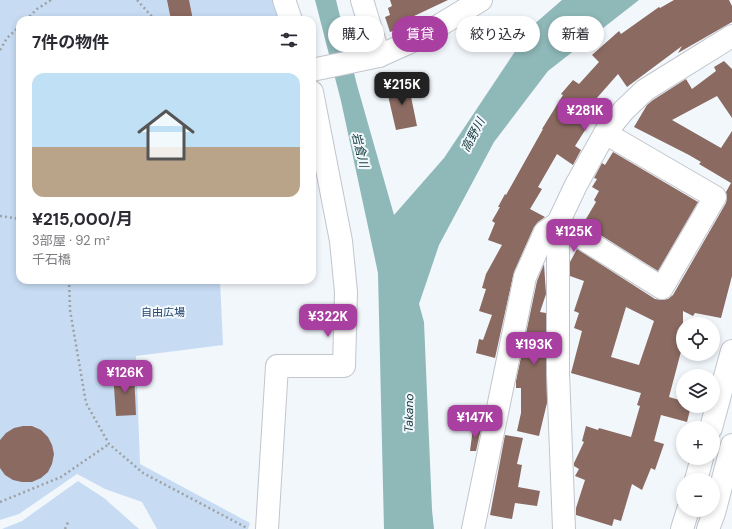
<!DOCTYPE html>
<html lang="ja">
<meta charset="utf-8">
<style>
:root{--surface:#fff;--page:#f2f2f3;--text:#2b2b33;--muted:#7c7c81;--line:#e1e1e2;--accent:#a93fa0}
body{margin:0;font-family:"DM Sans","Noto Sans JP",sans-serif;background:var(--page);color:var(--text);height:100vh;display:flex;flex-direction:column;font-size:15px;white-space:nowrap}
*{box-sizing:border-box;margin:0}
p{font-size:13px;color:var(--muted)}
.icon{flex:none;width:22px;height:22px;fill:none;stroke:currentColor;stroke-width:2;stroke-linecap:round;stroke-linejoin:round}
.map{position:relative;flex:1;overflow:hidden}
.drawer{position:absolute;left:16px;top:16px;width:300px;height:268px;display:flex;flex-direction:column;background:var(--surface);border-radius:12px;box-shadow:0 2px 6px #0003}
.drawer>*{flex:none}
.top-card{position:absolute;left:328px;top:16px;width:344px;height:36px;display:flex;gap:8px}
.buttons{position:absolute;left:676px;top:317px;display:grid;gap:8px}
.buttons a{display:grid;place-items:center;width:44px;height:44px;border-radius:50%;background:var(--surface);box-shadow:0 2px 6px #0003;font-size:20px}
.price{position:absolute;translate:-50% -34px;padding:0 9px;border-radius:8px;background:var(--accent);color:#fff;font-size:13px;line-height:26px;filter:drop-shadow(0 1px 2px #0008)}
.price::after{content:'';position:absolute;left:50%;top:24px;width:12px;height:9px;margin-left:-6px;background:inherit;clip-path:polygon(0 0,100% 0,50% 100%)}
.price.current{background:#222;color:#fff}
ul{padding:0;list-style:none}
li{display:grid;align-content:center;gap:8px;height:212px;padding:0 16px}
li+li{border-top:1px solid var(--line)}
li span{display:grid;place-items:center;height:124px;border-radius:12px;color:#555}
li>.icon{margin-inline-start:auto}
span .icon{width:72px;height:72px;fill:#fffc;stroke-width:1}
li b{font-size:17px}
h2{display:flex;justify-content:space-between;align-items:center;height:48px;padding:0 16px;font-size:17px}
.tag{padding:0 14px;border-radius:18px;background:var(--surface);box-shadow:0 2px 6px #0003;font-size:14px;line-height:36px}
.tag.current{background:var(--accent);color:#fff}
.map>svg:first-child{display:block}
.green{fill:#c7dcf3}
.water{fill:#8fb8b9}
.building{fill:#8a6a61;fill-rule:evenodd}
.lines{fill:none;stroke-linecap:round;stroke-linejoin:round}
.minor-casing{stroke:#c2c6cc;stroke-width:24}
.highway-casing{stroke:#c2c6cc;stroke-width:24}
.path{stroke:#9da1a4;stroke-width:2.5;stroke-dasharray:2 3;stroke-linecap:butt}
.minor{stroke:#fff;stroke-width:22}
.highway{stroke:#fff;stroke-width:22}
.labels{text-anchor:middle;dominant-baseline:central;stroke-width:4;stroke-linejoin:round;paint-order:stroke}
.park-label{font-size:11px;fill:#24486c;stroke:#f2f7fc}
.water-label{font-size:12px;font-style:italic;fill:#11393a;stroke:#f2f7fc}
</style>
<div class="map">
<svg width="732" height="529" viewBox="0 0 732 529">
<rect width="100%" height="100%" fill="#f2f7fc"/>
<!-- green -->
<g class="green">
<path d="M 0,0 L 277,0 L 283,20 L 20,20 L 20,280 L 220,280 L 223,345 L 136,356 L 140,464 L 250,523 L 248,529 L 157,529 L 142,502 L 105,489 L 77,474 L 19,514 L 0,520 Z"/>
<path d="M 78,481 L 104,498 L 139,529 L 2,529 L 22,521 Z"/>
</g>
<!-- water -->
<path class="water" d="M 315,0 L 336,0 L 357,85 L 394,215 L 444,158 L 532,26 L 562,0 L 639,0 L 548,71 L 494,142 L 439,245 L 419,304 L 424,322 L 432,510 L 434,529 L 384,529 L 378,273 L 341,101 Z"/>
<!-- building -->
<g class="building">
<path d="M 167,0 L 189,0 L 193,20 L 171,20 Z"/>
<path d="M 390,0 L 448,0 L 412,17 L 414,24 L 390,32 L 385,17 L 390,15 L 388,8 L 392,6 Z"/>
<path d="M 674,0 L 729,0 L 732,6 L 732,22 L 678,53 L 682,46 L 627,87 L 618,74 L 596,99 L 600,103 L 584,122 L 589,124 L 575,146 L 581,150 L 573,165 L 557,154 L 538,187 L 542,189 L 530,209 L 545,217 L 538,222 L 534,227 L 514,272 L 495,358 L 476,353 L 479,339 L 483,340 L 492,315 L 479,311 L 486,289 L 482,288 L 486,274 L 502,245 L 488,240 L 495,223 L 492,221 L 500,207 L 498,207 L 505,194 L 506,195 L 543,129 L 542,129 L 563,95 L 561,94 L 573,80 L 579,84 L 599,62 L 592,55 L 619,31 L 621,34 L 659,7 L 660,8 Z"/>
<path d="M 724,61 L 732,69 L 732,118 L 717,96 L 672,120 L 721,148 L 732,131 L 732,276 L 721,318 L 695,313 L 693,316 L 683,311 L 683,344 L 669,397 L 683,401 L 683,406 L 691,406 L 687,422 L 661,415 L 654,441 L 664,444 L 655,470 L 651,468 L 642,490 L 632,484 L 621,521 L 614,519 L 612,526 L 576,515 L 576,508 L 585,480 L 575,476 L 579,469 L 574,466 L 574,463 L 584,442 L 582,441 L 586,426 L 598,430 L 599,428 L 631,437 L 640,406 L 637,405 L 641,393 L 571,373 L 582,331 L 574,328 L 579,313 L 574,311 L 584,281 L 570,276 L 570,262 L 577,249 L 655,299 L 662,300 L 668,299 L 673,295 L 726,203 L 727,197 L 726,192 L 731,183 L 699,164 L 701,162 L 689,155 L 634,127 L 647,105 L 653,100 L 686,79 L 692,89 L 716,71 L 714,67 ZM 626,307 L 654,321 L 639,365 L 611,357 Z"/>
<path d="M 408,82 L 417,126 L 396,130 L 386,87 Z"/>
<path d="M 613,152 L 698,202 L 658,271 L 583,224 L 596,202 L 594,200 L 599,191 L 592,187 L 597,179 L 594,178 L 602,163 L 605,165 Z"/>
<path d="M 544,264 L 546,294 L 540,312 L 546,313 L 547,403 L 539,436 L 517,431 L 521,413 L 521,388 L 516,388 L 516,381 L 537,281 Z"/>
<path d="M 113,372 L 134,373 L 136,415 L 116,416 Z"/>
<path d="M 23,426 L 32,426 L 41,430 L 48,437 L 52,445 L 54,454 L 52,464 L 48,472 L 41,478 L 32,482 L 22,482 L 13,480 L 5,475 L 0,468 L 0,440 L 6,433 L 14,428 Z"/>
<path d="M 473,428 L 481,429 L 476,451 L 470,451 Z"/>
<path d="M 505,435 L 523,438 L 517,464 L 522,465 L 518,487 L 540,491 L 537,506 L 515,503 L 512,519 L 490,515 Z"/>
</g>
<g class="lines">
<!-- minor casing -->
<g class="minor-casing">
<g id="minor">
<path d="M 284,0 L 291,20"/>
<path d="M 362,0 L 379,56"/>
<path d="M 312,70 L 379,56 L 417,39 L 481,0"/>
<path d="M 267,529 L 277,366 L 344,366 L 346,292 L 341,241 L 312,92"/>
<path d="M 473,529 L 525,277 L 545,232 L 558,223 L 662,288 L 715,197 L 605,133"/>
<path d="M 564,529 L 558,373 L 558,223 L 576,185 L 605,133 L 624,110 L 645,90 L 732,36"/>
</g>
</g>
<!-- highway casing -->
<g class="highway-casing">
<g id="highway">
<path d="M 711,428 L 732,351"/>
<path d="M 696,480 L 702,458"/>
<path d="M 682,529 L 688,510"/>
<path d="M 708,529 L 714,513 L 732,445"/>
</g>
</g>
<!-- path -->
<g class="path">
<path d="M 137,0 L 155,20"/>
<path d="M 26,20 L 37,9 L 51,0"/>
<path d="M 0,50 L 7,38 L 20,26"/>
<path d="M 0,216 L 20,219"/>
<path d="M 69,280 L 70,310 L 86,403 L 109,444 L 143,473 L 247,528"/>
<path d="M 0,502 L 61,477 L 109,444"/>
<path d="M 65,529 L 69,520"/>
</g>
<!-- minor -->
<use href="#minor" class="minor"/>
<!-- highway -->
<use href="#highway" class="highway"/>
</g>
<g class="labels">
<!-- park labels -->
<g class="park-label">
<text x="163" y="312">自由広場</text>
</g>
<!-- water labels -->
<g class="water-label">
<text transform="translate(473 135) rotate(-62)">高野川</text>
<text transform="translate(360 150) rotate(76)">岩倉川</text>
<text transform="translate(409 413) rotate(-89)">Takano</text>
</g>
</g>
</svg>
<div class="buttons">
<a><svg class="icon" aria-label="locate" viewBox="0 0 24 24"><circle cx="12" cy="12" r="6"/><path d="M12 2v4M12 18v4M2 12h4M18 12h4"/></svg></a>
<a><svg class="icon" aria-label="layers" viewBox="0 0 24 24"><path d="M12 4l9 5-9 5-9-5zM3 14l9 5 9-5"/></svg></a>
<a>+</a>
<a>−</a>
</div>
<b class="price current" style="left:402px;top:106px">¥215K</b>
<b class="price" style="left:585px;top:132px">¥281K</b>
<b class="price" style="left:574px;top:253px">¥125K</b>
<b class="price" style="left:328px;top:338px">¥322K</b>
<b class="price" style="left:534px;top:366px">¥193K</b>
<b class="price" style="left:125px;top:394px">¥126K</b>
<b class="price" style="left:475px;top:439px">¥147K</b>
<div class="top-card">
<a class="tag">購入</a>
<a class="tag current">賃貸</a>
<a class="tag">絞り込み</a>
<a class="tag">新着</a>
</div>
<section class="drawer">
<h2>7件の物件<svg class="icon" aria-label="filters" viewBox="0 0 24 24"><path d="M4 7h16M4 17h16"/><circle cx="9" cy="7" r="2"/><circle cx="15" cy="17" r="2"/></svg></h2>
<ul>
<li><span style="background:linear-gradient(#bfe0f5 60%,#b9a48a 0)"><svg class="icon" aria-label="home" viewBox="0 0 24 24"><path d="M3 11l9-7 9 7M6 9v11h12V9"/></svg></span><div><b>¥215,000/月</b><p>3部屋 · 92 m²</p><p>千石橋</p></div></li>
</ul>
</section>
</div>
